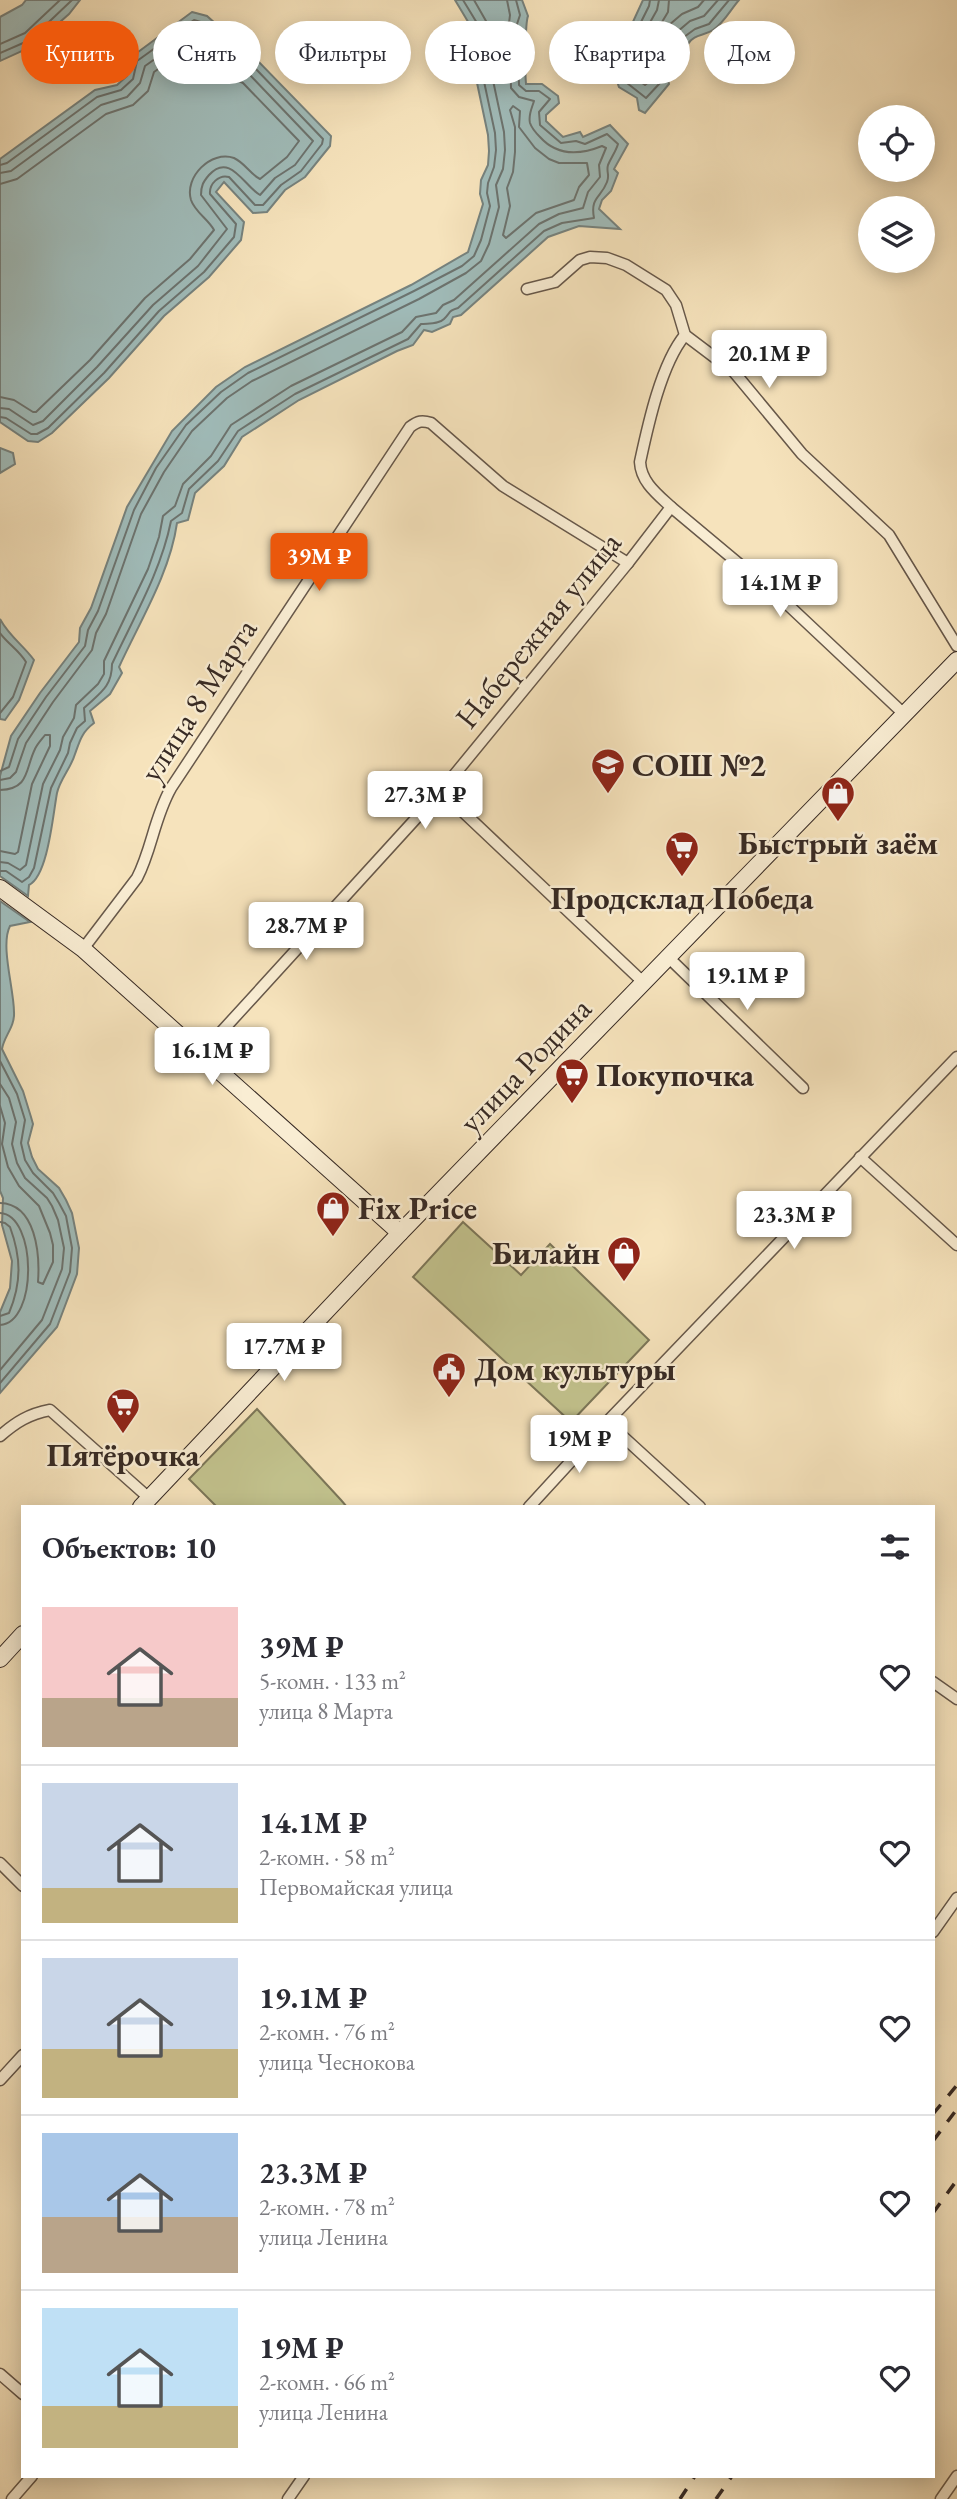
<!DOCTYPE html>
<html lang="ru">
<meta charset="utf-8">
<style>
:root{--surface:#fff;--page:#f2f2f3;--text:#2b2b33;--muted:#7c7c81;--line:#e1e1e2;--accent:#ea580c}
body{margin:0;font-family:"EB Garamond",serif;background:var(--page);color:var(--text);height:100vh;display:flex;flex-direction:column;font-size:26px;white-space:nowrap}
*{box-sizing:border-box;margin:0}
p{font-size:23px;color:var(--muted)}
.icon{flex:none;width:38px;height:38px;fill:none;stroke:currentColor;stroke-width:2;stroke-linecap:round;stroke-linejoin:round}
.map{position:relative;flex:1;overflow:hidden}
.drawer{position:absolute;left:21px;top:1505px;width:914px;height:973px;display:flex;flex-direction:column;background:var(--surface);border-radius:0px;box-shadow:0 4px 18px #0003}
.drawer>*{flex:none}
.top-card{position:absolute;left:21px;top:21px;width:915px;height:63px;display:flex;gap:14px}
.tools{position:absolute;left:858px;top:105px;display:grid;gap:14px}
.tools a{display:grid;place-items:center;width:77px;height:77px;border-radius:50%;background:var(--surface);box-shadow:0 4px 18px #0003;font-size:35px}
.price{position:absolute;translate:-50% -60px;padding:0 16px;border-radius:7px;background:#fff;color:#222;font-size:23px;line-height:46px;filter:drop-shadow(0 2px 4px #0008)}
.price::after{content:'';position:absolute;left:50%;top:42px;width:21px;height:16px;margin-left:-10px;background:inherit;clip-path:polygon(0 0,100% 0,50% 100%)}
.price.on{background:var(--accent);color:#fff}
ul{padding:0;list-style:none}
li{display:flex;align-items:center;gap:21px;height:175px;padding:0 21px}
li+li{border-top:2px solid var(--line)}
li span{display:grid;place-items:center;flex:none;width:196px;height:140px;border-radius:0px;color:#555}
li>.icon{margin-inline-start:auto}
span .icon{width:84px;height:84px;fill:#fffc;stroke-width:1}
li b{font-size:30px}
h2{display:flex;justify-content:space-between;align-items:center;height:84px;padding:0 21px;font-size:30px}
.tag{padding:0 24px;border-radius:32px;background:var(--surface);box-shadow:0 4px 18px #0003;font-size:24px;line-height:63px}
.tag.on{background:var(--accent);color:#fff}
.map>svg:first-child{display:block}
.green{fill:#c2c28d;stroke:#7c7658;stroke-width:2}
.water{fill:#a0bcba;stroke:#76827e;stroke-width:2}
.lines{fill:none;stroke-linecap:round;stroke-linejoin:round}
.shore{stroke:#6c736f;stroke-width:2}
.street-casing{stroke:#67584a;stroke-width:13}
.secondary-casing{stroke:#372a24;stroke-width:18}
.street{stroke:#f9edd3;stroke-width:10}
.secondary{stroke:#f9edd3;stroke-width:16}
.rail{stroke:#372a24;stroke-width:3.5;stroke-dasharray:12 12;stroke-linecap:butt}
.labels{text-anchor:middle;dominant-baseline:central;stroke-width:5;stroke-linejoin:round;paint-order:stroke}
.street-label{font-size:32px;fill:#372a24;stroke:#f9edd3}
.poi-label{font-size:32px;font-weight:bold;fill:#372a24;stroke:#f9edd3;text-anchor:start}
</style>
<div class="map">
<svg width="957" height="2499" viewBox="0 0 957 2499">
<rect width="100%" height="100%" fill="#f6e3bc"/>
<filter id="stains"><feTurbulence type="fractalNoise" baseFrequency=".00286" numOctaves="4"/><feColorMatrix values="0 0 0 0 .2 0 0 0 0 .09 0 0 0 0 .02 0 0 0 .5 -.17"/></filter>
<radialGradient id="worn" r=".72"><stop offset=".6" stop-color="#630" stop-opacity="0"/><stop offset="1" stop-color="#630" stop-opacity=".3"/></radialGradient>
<!-- green -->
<g class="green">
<path d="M 463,1222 L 521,1275 L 550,1244 L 649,1340 L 571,1422 L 413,1277 Z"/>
<path d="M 257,1409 L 341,1500 L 347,1507 L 217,1507 L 189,1479 Z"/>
</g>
<!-- water -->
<g class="water">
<path d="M 26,0 L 80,0 L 69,14 L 33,46 L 0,61 L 0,17 L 22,5 Z"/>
<path d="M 455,0 L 522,0 L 528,16 C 525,23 525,74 526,84 L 542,84 L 558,96 L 559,103 L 546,115 L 546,121 L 563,137 L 580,132 L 583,137 L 610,125 L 628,144 L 614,169 L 618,173 L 611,191 L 602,200 L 599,209 L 620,229 L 579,226 L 548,237 L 461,315 L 453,317 L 450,324 L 432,332 L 424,330 L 413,345 L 397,351 L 299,400 L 242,437 L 224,466 L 195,493 L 188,520 L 177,523 C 170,573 140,621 119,667 L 122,673 L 110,694 L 90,711 L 94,723 C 82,732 80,740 75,754 C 71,768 60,779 57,793 C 53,814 48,876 29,885 L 28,896 L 0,876 L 0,776 L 11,736 L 40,693 L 79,642 L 80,628 L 91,608 L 127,507 L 172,431 L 216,387 L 245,367 L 411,285 L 468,252 L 483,204 L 480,194 L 481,180 L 488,165 L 489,151 L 488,135 L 472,59 L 470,25 Z"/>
<path d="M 643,0 L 739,0 C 731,9 723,24 713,30 C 704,36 694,34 688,44 C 682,56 681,71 667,76 L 669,84 L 645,113 L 639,110 L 637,98 L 619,87 L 612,67 L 632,49 L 634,37 L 631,26 Z"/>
<path d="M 192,12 L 207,16 L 228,35 L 239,52 L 257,60 L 331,136 L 330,146 L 305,177 L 285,190 L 267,212 L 253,213 L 224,182 L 216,192 L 244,222 L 241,240 L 209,277 L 164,316 L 109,378 L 52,433 L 38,442 L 28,441 L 0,422 L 0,159 L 95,90 L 117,85 L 127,76 L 130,58 Z"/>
<path d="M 0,448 L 13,453 L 15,464 L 0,473 Z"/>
<path d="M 0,619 C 9,636 23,645 34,660 L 19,700 L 5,720 L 0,719 Z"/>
<path d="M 0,901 L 30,922 L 10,926 C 0,945 14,989 14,1012 C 15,1027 4,1036 2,1049 L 23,1091 L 31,1117 L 33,1124 L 28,1143 L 32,1157 L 38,1169 L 59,1188 L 66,1200 L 72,1213 L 79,1248 L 77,1274 L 57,1327 L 0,1393 L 0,1312 L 10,1288 L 12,1261 L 2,1225 L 3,1198 L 0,1191 Z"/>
</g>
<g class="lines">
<!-- shore -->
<g class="shore">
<path d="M 650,0 L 649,6 L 639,26 L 641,38 L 638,52 L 621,71 L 627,83 L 646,98 L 660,83 L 661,73 L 669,67 L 677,56 L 684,37 L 695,29 L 709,24 L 729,0"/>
<path d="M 659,0 L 657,10 L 648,26 L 650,38 L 647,55 L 632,71 L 635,78 L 645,85 L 651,80 L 655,67 L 664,60 L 669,52 L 677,32 L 690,21 L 704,16 L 718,0"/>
<path d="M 669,0 L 668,12 L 659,27 L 662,31 L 682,14 L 698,7 L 704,0"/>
<path d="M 0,44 L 25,33 L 60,0"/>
<path d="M 0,53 L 30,40 L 72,0"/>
<path d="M 513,106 L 520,111 L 519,127 L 535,148 L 549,159 L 559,163 L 587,163 L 589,175 L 579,187 L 574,200 L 536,213 L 506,238 L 503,235 L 510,206 L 507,188 L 513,172 L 515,152 L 515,127 L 510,110 Z"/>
<path d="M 0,165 L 7,163 L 97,97 L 121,90 L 133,79 L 137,61 L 194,20 L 204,23 L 222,39 L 235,58 L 253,66 L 323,139 L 322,144 L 301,171 L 281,185 L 263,205 L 255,205 L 229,177 C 219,174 209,184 210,194 L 236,224 L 234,237 L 204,272 L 159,311 L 104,373 L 48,428 L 37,434 L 31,434 L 6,418 L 0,417"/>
<path d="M 0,173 L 11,171 L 101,105 L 127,97 L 140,83 L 145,66 L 196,30 L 215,45 L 228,64 L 249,74 L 313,141 L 295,165 L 275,178 L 260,195 C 244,186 230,152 209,175 C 203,182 201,186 201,195 L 227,229 L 198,266 L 153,305 L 97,367 L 43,421 L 33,425 L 9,409 L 0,408"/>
<path d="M 0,184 L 17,179 L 106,114 L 133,105 L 148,91 L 154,72 L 195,43 L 207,52 L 221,72 L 243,83 L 299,141 L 287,157 L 260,179 C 250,174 245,163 234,158 C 211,150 184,177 191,200 C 195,212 208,219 214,230 L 190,259 L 145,298 L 90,360 L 36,412 L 33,412 L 14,400 L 0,397"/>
<path d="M 0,633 C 8,644 19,650 26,662 L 13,697 L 0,713"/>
<path d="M 0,771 L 9,767 L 18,739 L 46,697 L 85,646 L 88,630 L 98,611 L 134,510 L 156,468 L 186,425 L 221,392 L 248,373 L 414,291 L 462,266 L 474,256 L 481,240 L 490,206 L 487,193 L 488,183 L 494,167 L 496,150 L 495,133 L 479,58 L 477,23 L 463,0"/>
<path d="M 0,780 L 10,778 L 16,772 L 26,743 L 53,702 L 92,650 L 96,633 L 106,614 L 141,514 L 164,472 L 192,431 L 227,398 L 252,381 L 419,299 L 466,273 L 481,261 L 489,244 L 499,207 L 496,185 L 503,169 L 505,150 L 504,132 L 488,57 L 486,21 L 474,0"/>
<path d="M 0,790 C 30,789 25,769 35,749 C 37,744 42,739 45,735 L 50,735 L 50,746 L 32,784 L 18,852 L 15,854 L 0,851"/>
<path d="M 0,862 L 8,863 L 20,870 L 26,865 L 43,784 L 60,750 L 63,737 L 74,718 L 76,705 L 98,684 L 104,674 L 104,661 L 148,569 L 159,537 L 163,516 L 175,506 L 183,484 L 211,456 L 231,425 L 291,386 L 402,332 L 416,317 L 436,313 L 443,305 L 454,300 L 539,224 L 559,214 L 583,208 L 588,192 L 600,177 L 599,165 L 606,148 L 602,146 C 580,155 557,156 540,137 C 536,133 532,129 530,123 C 528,115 532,108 534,101 L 519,97 L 511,88 L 509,23 L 510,15 L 507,0"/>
<path d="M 0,871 L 6,871 L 22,882 L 29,877 L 34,868 L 51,788 L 68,753 L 70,743 L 77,728 L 85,721 L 84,708 C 100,693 112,687 112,664 C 134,617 161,571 171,521 L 182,513 L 189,489 L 218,461 L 238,431 L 295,394 L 408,339 L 421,324 C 428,323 438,325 444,319 C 451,312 448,311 458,308 L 544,231 L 562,223 L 594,218 C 590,197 601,198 607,182 C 610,175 606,172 608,165 C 611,158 616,151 618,144 L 607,134 L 585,144 L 576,141 L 561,143 L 540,125 L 539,112 L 550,99 L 539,91 L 526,91 L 519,85 L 517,24 L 520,15 L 516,0"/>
<path d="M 0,1061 L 17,1094 L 25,1120 L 21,1143 L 25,1160 L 33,1173 L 53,1193 L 59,1203 L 66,1216 L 72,1248 L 70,1272 L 50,1324 L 0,1383"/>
<path d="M 0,1084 L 9,1098 L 16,1122 L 12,1144 L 17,1163 L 25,1178 L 47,1198 L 52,1206 L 58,1220 L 64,1248 L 62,1269 L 42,1320 L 0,1370"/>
<path d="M 0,1106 L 5,1123 L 2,1144 L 8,1167 L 19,1186 L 39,1206 L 50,1233 L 53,1245 L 53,1262 L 43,1284 L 38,1282 C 40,1254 36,1204 0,1203"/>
<path d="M 0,1213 C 37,1215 38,1323 0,1325"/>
<path d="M 0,1222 L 5,1223 L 10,1227 C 21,1257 22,1282 9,1313 L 0,1316"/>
</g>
<!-- street casing -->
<g class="street-casing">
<g id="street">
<path d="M 527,289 L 555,282 L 580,260 L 590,257 L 607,258 L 626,265 L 666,290 L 676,305 L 685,335 L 734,372 L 802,454 L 889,535 L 957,646"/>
<path d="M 671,507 L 787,604 L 904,714"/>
<path d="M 441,791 L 644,983"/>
<path d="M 83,949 L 137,878 C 152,849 154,818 171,788 L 410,427 C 418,421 422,420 431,423 L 503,486 L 628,563"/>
<path d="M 669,958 L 803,1088"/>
<path d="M 202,1053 L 441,791 L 628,563 L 671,507 C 657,494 641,482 640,462 C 648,425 661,364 685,335"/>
<path d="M 860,1157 L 957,1245"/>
<path d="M 607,1422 L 700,1507"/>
<path d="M 0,1436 C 16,1422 29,1414 50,1410 L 149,1498"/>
<path d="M 529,1507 L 607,1422 L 957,1057"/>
<path d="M 933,1682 L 957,1699"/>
<path d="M 0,1863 L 23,1886"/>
<path d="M 933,1932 L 957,1898"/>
<path d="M 0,2080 L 23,2055"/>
<path d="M 0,2374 L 23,2394"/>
<path d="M 12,2499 L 32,2476"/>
<path d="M 288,2499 L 304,2476"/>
<path d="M 941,2499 L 957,2476"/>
</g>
</g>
<!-- secondary casing -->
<g class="secondary-casing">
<g id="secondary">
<path d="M 0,888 L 83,949 L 400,1233"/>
<path d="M 141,1507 L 400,1233 L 957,660"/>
<path d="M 0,1659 L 23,1634"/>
</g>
</g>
<!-- street -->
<use href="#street" class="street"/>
<!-- secondary -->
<use href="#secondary" class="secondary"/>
<!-- rail -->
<g class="rail">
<path d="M 933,2114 L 957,2085"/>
<path d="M 933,2141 L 957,2109"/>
<path d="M 933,2213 L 957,2180"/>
<path d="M 680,2499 L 695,2476"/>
<path d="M 716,2499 L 732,2476"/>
</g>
</g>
<!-- icons -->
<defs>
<g id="school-pin" transform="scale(1.75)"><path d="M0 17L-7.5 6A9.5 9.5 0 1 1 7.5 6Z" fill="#8f2418" stroke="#f9edd3"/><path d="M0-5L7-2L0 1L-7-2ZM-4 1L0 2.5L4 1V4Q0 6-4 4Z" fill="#fff"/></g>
<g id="shop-pin" transform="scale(1.75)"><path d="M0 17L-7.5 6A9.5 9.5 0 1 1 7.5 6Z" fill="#8f2418" stroke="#f9edd3"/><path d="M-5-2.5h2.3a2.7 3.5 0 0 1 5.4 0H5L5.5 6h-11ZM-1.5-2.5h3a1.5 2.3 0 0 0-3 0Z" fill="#fff"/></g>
<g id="supermarket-pin" transform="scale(1.75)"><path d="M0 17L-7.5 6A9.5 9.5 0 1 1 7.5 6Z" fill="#8f2418" stroke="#f9edd3"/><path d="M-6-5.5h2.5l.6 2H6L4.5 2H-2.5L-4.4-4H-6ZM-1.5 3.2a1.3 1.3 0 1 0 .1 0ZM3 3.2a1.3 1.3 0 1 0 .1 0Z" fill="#fff"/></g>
<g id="civic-pin" transform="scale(1.75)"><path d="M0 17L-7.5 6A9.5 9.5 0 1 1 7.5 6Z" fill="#8f2418" stroke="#f9edd3"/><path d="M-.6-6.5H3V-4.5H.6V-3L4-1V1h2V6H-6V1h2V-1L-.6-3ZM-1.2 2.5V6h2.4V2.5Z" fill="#fff"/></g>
</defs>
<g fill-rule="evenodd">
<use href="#school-pin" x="608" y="765"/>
<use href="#shop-pin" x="838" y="793"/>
<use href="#supermarket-pin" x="682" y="848"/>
<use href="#supermarket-pin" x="572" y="1075"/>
<use href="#shop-pin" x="333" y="1208"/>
<use href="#shop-pin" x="624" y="1253"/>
<use href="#civic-pin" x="449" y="1369"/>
<use href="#supermarket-pin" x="123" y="1405"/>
</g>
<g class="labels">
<!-- street labels -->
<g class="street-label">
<text transform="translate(538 630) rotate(-51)">Набережная улица</text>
<text transform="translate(198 700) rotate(-57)">улица 8 Марта</text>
<text transform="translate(525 1065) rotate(-46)">улица Родина</text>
</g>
<!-- poi labels -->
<g class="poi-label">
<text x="632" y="765">СОШ №2</text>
<text x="838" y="843" text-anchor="middle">Быстрый заём</text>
<text x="682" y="898" text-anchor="middle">Продсклад Победа</text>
<text x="596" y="1075">Покупочка</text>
<text x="358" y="1208">Fix Price</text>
<text x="600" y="1253" text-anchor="end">Билайн</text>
<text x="474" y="1369">Дом культуры</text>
<text x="123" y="1455" text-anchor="middle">Пятёрочка</text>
</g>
</g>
<rect width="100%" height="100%" filter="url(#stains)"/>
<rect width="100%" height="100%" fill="url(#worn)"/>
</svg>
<div class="tools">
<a><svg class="icon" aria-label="locate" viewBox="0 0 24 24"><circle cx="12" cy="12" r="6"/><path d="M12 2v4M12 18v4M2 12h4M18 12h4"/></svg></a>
<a><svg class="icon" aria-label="layers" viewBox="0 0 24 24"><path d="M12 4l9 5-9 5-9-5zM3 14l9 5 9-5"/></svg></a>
</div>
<b class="price" style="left:769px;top:390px">20.1M ₽</b>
<b class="price on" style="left:319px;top:593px">39M ₽</b>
<b class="price" style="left:780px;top:619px">14.1M ₽</b>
<b class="price" style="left:425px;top:831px">27.3M ₽</b>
<b class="price" style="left:306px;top:962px">28.7M ₽</b>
<b class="price" style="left:747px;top:1012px">19.1M ₽</b>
<b class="price" style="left:212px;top:1087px">16.1M ₽</b>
<b class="price" style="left:794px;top:1251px">23.3M ₽</b>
<b class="price" style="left:284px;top:1383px">17.7M ₽</b>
<b class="price" style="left:579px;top:1475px">19M ₽</b>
<div class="top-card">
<a class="tag on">Купить</a>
<a class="tag">Снять</a>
<a class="tag">Фильтры</a>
<a class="tag">Новое</a>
<a class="tag">Квартира</a>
<a class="tag">Дом</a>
</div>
<section class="drawer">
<h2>Объектов: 10<svg class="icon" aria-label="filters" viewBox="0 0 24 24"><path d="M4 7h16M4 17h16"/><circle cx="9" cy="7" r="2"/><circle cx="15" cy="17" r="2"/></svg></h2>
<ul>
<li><span style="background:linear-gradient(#f6c9c9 65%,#b9a48a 0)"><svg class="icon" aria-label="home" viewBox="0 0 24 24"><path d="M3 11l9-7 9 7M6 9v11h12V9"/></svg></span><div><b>39M ₽</b><p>5-комн. · 133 m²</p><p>улица 8 Марта</p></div><svg class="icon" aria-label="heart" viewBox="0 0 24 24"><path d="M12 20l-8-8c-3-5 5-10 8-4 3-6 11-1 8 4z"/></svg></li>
<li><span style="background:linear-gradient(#c9d6e8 75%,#c2b280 0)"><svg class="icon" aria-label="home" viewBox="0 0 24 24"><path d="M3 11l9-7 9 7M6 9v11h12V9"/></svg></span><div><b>14.1M ₽</b><p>2-комн. · 58 m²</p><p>Первомайская улица</p></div><svg class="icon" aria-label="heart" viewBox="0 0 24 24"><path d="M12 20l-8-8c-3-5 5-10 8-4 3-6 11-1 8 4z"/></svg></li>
<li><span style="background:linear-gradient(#c9d6e8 65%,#c2b280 0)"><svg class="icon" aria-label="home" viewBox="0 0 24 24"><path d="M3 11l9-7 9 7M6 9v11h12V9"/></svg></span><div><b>19.1M ₽</b><p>2-комн. · 76 m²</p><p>улица Чеснокова</p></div><svg class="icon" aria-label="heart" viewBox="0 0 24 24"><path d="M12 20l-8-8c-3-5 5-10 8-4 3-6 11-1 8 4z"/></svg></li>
<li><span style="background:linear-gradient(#a9c7e8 60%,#b9a48a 0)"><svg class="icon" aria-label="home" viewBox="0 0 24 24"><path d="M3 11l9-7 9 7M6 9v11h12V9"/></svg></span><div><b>23.3M ₽</b><p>2-комн. · 78 m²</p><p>улица Ленина</p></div><svg class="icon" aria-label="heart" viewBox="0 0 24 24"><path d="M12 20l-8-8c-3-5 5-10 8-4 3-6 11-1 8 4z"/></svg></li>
<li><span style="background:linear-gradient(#bfe0f5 70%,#c2b280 0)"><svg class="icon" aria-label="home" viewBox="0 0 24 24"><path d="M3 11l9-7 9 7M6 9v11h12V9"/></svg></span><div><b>19M ₽</b><p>2-комн. · 66 m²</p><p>улица Ленина</p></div><svg class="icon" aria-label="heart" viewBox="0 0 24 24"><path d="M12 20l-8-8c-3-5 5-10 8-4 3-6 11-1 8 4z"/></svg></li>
</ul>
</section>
</div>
